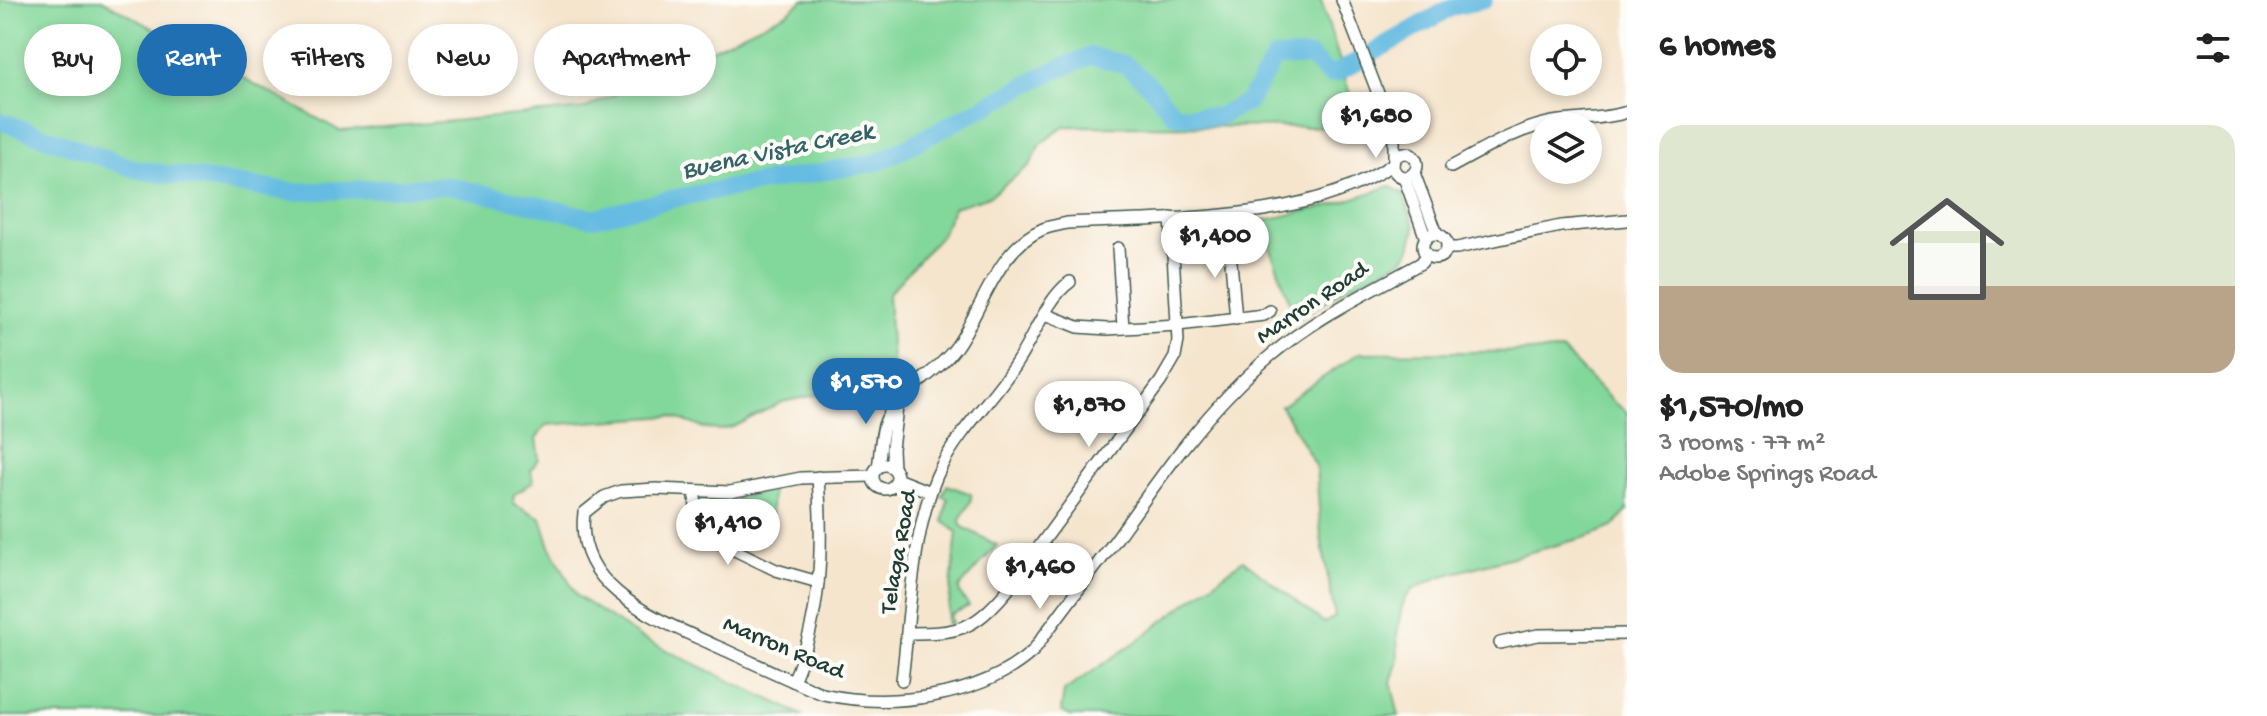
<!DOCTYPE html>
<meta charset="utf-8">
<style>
:root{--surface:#fff;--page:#f6f6f6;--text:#222;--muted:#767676;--accent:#1f6fb2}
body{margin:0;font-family:"Gochi Hand",sans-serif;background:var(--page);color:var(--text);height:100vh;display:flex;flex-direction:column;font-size:30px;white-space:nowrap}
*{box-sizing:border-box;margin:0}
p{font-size:26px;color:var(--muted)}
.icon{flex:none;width:44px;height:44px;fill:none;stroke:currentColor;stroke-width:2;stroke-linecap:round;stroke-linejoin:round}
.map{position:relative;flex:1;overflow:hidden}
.drawer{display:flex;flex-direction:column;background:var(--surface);width:640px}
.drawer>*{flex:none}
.guide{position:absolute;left:24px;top:24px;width:760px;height:72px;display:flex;gap:16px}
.buttons{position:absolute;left:1530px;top:24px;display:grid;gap:16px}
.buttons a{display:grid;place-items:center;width:72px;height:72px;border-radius:50%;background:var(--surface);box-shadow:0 4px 12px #0003;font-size:40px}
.price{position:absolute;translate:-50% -68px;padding:0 18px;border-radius:28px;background:#fff;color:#222;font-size:26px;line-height:52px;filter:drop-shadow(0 2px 4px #0008)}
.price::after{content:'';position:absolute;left:50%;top:48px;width:24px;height:18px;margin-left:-12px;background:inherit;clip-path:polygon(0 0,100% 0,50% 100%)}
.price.selected{background:var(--accent);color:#fff}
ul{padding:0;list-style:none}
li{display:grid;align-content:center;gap:16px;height:424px;padding:0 32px}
li span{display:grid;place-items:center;height:248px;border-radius:24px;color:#555}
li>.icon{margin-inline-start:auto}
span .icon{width:144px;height:144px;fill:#fffc;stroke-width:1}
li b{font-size:34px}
h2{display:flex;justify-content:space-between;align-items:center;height:96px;padding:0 32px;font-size:34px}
.chip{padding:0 28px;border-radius:36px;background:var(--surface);box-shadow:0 4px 12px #0003;font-size:28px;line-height:72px}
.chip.selected{background:var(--accent);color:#fff}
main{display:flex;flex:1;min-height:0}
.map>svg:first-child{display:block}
.green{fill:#82d79a;stroke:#508a67;stroke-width:2}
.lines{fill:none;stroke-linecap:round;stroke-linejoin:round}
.river{stroke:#65bbe1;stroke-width:18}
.minor-casing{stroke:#3f564b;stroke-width:14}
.minor{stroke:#fff;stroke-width:11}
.labels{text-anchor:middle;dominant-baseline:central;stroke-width:8;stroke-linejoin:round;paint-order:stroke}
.street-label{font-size:24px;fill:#1f3d34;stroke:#fdfcf7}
.water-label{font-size:26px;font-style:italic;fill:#346368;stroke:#fdfcf7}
</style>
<main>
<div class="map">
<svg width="1627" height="716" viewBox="0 0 1627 716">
<rect width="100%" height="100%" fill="#fdfcf7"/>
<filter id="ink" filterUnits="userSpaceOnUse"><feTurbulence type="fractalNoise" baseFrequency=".0125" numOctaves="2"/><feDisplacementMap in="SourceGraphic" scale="16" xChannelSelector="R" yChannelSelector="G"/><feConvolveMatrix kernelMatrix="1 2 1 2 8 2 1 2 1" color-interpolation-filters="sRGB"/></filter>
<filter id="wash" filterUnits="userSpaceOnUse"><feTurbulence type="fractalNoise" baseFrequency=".006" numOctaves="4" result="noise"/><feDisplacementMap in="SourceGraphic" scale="32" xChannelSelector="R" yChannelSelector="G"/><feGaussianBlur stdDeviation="1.8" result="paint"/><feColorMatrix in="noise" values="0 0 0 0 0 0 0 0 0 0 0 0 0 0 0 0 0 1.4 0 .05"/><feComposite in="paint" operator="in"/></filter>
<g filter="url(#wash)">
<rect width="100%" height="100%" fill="#f5e5cd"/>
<!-- green -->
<g class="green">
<path d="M 0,0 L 102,0 L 340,131 L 584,109 L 787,13 L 803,0 L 1321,0 L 1360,127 L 1064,126 L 1041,144 L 1030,165 L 990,196 L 954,207 L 941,235 L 888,294 L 892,363 L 891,373 L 883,381 L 782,402 L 733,427 L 721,430 L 704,428 L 671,416 L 546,425 L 536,439 L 539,459 L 531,470 L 533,482 L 514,494 L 513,503 L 541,518 L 550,546 L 577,596 L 641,638 L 804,716 L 0,716 Z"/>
<path d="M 1390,186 L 1403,194 L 1415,228 L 1409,252 L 1402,260 L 1351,285 L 1296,320 L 1261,221 L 1333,205 Z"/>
<path d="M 1563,351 L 1613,402 L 1627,412 L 1627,511 L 1613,527 L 1590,536 L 1439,577 L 1412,590 L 1405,599 L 1401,610 L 1397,635 L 1398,660 L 1391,682 L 1399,716 L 1070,716 L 1061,711 L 1064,691 L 1137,641 L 1243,560 L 1324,623 L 1335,617 L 1321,538 L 1316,466 L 1281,406 L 1359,353 Z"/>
<path d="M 947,485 L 971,494 C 973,507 958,513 961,526 L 997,545 L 959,588 L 960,594 L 969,606 L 950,615 L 952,623 L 947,624 L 957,532 L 943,521 L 948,499 L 942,496 Z"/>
<path d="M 772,490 L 771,515 L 736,501 L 735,499 Z"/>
</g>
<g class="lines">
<!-- river -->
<path class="river" d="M 0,121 L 138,170 L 293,192 L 449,186 L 593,218 L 680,197 L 878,162 L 1057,69 L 1090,56 L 1125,64 L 1146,82 L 1175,115 L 1217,117 L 1248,102 L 1275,58 L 1310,57 L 1328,74 L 1337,73 L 1452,7 L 1484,0"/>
</g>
</g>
<g filter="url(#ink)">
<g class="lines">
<!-- minor casing -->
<g class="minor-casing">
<g id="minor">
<path d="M 1342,0 L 1391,127 L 1394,138 L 1394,160"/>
<circle cx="1405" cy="165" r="12"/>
<path d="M 1451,167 C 1483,150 1516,129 1553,122 C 1578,118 1602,120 1627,112"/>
<path d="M 1414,173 L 1437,234"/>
<path d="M 1404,177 L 1426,239"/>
<circle cx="1435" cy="246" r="12"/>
<path d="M 1229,239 L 1236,319"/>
<path d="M 1118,248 L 1123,328"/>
<path d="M 1448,248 L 1457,248 L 1561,226 L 1627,220"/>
<path d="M 1045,314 L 1078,327 L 1107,329 L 1178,325 L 1264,315 L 1270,311"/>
<circle cx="885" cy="477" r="12"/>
<path d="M 878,467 C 881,451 880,432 887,418 C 903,388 937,374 956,347 C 983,309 996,249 1043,229 C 1050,226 1059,225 1067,223 C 1168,217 1306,224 1393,164"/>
<path d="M 893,468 L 892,449 L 897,407"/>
<path d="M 872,476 L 801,478 L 730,492 L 656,489 L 621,491 L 604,497 L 584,513 C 574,590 660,620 716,646 C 752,662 787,679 823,694 C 889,709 981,698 1033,651 C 1060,613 1089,576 1117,538 C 1163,473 1208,408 1270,356 C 1316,317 1369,292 1421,263 L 1427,255"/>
<path d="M 897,479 L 930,492"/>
<path d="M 695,491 C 695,510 698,526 712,539 L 776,570 L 818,582"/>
<path d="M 908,633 C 959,633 972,631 1006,592 L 1161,381 L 1175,357 L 1178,341 L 1171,218"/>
<path d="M 1500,643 L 1538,635 L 1627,634"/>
<path d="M 902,680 C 910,616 912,522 942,465 C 962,427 994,398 1017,362 C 1033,338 1048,297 1070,282"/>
<path d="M 793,681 C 822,617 823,546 818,477"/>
</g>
</g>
<!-- minor -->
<use href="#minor" class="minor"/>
</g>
</g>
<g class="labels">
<!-- street labels -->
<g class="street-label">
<text transform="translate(1313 304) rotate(-34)">Marron Road</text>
<text transform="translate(900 552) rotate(-80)">Telaga Road</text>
<text transform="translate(783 649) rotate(23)">Marron Road</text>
</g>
<!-- water labels -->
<g class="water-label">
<text transform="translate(778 153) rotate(-12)">Buena Vista Creek</text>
</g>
</g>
</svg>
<div class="buttons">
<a><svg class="icon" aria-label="locate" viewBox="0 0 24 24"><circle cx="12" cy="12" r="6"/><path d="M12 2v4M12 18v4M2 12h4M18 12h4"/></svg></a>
<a><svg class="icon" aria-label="layers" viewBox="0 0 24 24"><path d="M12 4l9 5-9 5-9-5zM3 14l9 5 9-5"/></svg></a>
</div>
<b class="price" style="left:1376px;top:160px">$1,680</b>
<b class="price" style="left:1215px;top:280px">$1,400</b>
<b class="price selected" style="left:866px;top:426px">$1,570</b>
<b class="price" style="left:1089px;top:449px">$1,870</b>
<b class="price" style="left:728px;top:567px">$1,410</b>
<b class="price" style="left:1040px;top:611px">$1,460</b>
<div class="guide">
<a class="chip">Buy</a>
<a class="chip selected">Rent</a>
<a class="chip">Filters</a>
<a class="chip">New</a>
<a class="chip">Apartment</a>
</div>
</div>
<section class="drawer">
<h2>6 homes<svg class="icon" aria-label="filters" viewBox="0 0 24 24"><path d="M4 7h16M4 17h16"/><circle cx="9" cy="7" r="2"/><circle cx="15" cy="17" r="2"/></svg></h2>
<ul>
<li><span style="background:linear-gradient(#dfe7d0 65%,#b9a48a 0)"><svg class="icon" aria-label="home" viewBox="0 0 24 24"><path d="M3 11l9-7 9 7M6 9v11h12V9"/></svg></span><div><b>$1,570/mo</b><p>3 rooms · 77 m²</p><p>Adobe Springs Road</p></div></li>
</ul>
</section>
</main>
